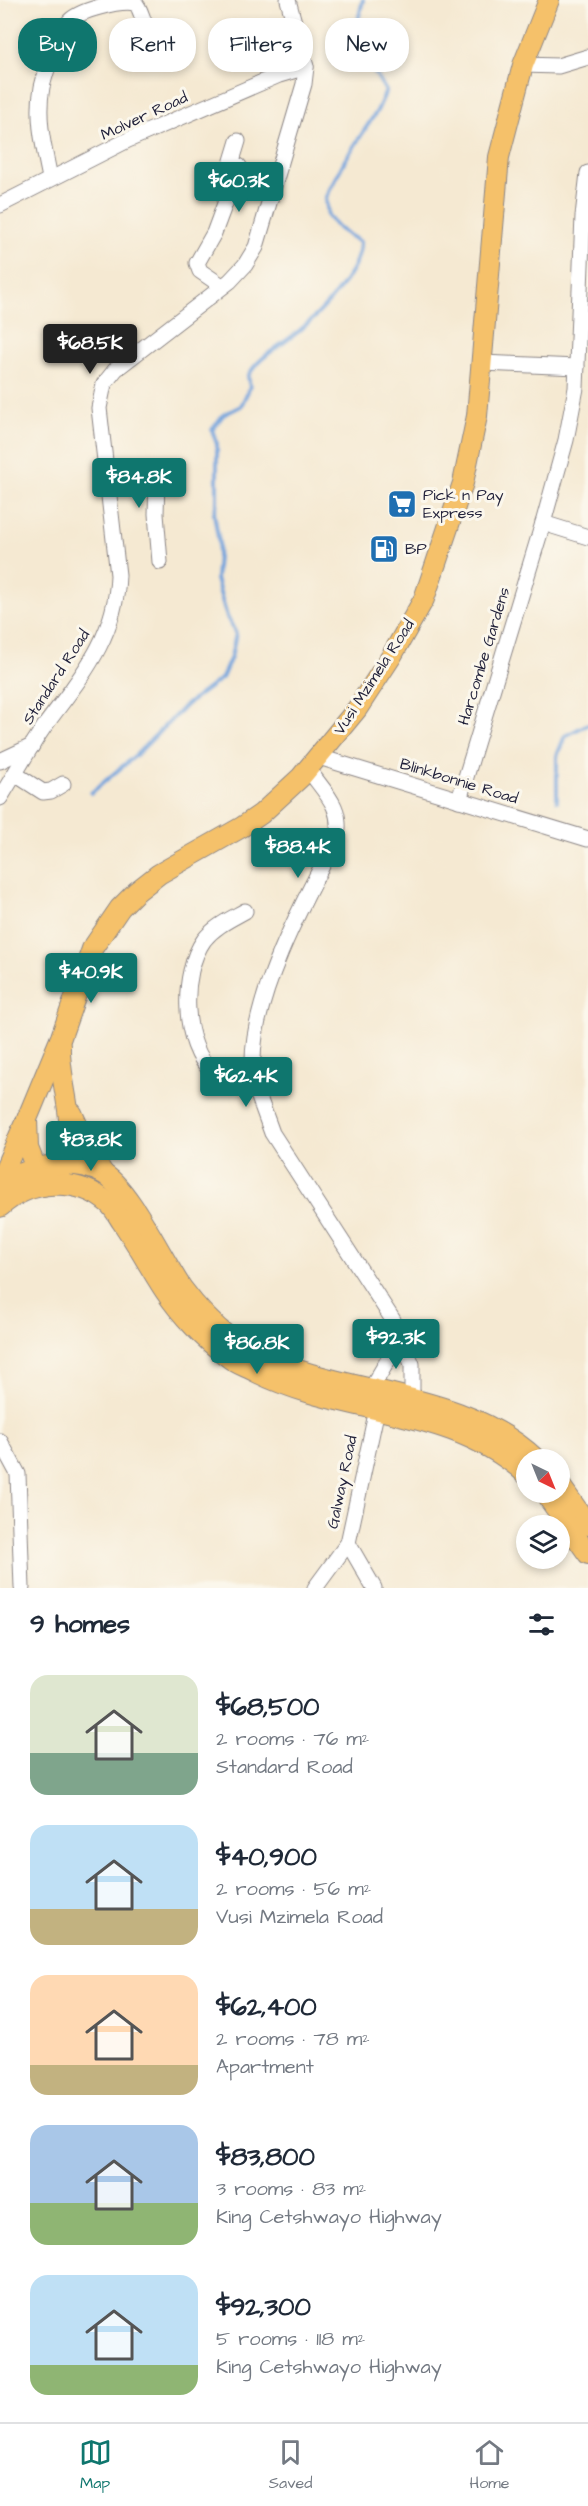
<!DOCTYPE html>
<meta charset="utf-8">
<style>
:root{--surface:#fff;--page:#f2f2f3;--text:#1f2937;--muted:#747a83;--line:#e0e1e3;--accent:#0f766e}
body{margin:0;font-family:"Architects Daughter",sans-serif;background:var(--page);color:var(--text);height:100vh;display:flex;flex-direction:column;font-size:22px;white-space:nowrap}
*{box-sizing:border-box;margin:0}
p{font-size:20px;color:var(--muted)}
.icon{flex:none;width:33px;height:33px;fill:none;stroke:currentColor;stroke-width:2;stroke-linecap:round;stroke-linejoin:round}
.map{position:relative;height:1588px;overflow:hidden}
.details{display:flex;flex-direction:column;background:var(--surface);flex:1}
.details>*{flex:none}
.top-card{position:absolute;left:18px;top:18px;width:552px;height:54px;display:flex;gap:12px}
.needle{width:39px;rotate:137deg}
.buttons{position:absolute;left:516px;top:1449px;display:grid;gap:12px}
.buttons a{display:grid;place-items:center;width:54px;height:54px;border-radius:50%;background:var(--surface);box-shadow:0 3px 9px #0003;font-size:30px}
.price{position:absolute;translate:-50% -51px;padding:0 14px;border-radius:6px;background:var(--accent);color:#fff;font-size:20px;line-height:39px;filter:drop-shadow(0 2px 3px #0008)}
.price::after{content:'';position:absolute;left:50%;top:36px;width:18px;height:14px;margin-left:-9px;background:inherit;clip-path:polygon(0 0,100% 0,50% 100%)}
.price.on{background:#222;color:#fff}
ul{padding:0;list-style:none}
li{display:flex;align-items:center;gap:18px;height:150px;padding:0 30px}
li span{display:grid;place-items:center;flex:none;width:168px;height:120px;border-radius:18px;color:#555}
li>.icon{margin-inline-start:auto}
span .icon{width:72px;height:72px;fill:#fffc;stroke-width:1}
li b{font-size:26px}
h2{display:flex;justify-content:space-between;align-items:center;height:72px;padding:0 30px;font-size:26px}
.pill{padding:0 21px;border-radius:24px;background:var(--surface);box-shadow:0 3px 9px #0003;font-size:21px;line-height:54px}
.pill.on{background:var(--accent);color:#fff}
.dock{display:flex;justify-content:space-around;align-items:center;height:84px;border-top:2px solid var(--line);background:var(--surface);font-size:16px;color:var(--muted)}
.dock a{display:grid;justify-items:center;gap:3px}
.dock .on{color:var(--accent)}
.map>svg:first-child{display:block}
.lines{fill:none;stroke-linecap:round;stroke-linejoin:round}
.stream{stroke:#72a3dc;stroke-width:4}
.minor-casing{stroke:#8c8686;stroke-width:17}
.major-casing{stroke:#8c8686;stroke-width:22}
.minor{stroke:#fff;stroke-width:15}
.major{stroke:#f5c16b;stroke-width:20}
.labels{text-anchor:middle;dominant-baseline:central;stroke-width:6;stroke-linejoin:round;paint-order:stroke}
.street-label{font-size:16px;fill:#22223b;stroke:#fbf7ec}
.poi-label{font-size:16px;fill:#22223b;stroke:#fbf7ec;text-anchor:start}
</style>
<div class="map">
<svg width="588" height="1588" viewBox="0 0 588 1588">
<rect width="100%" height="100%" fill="#fbf7ec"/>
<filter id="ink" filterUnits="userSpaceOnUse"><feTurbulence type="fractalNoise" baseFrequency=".0167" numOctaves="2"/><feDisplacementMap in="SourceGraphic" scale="12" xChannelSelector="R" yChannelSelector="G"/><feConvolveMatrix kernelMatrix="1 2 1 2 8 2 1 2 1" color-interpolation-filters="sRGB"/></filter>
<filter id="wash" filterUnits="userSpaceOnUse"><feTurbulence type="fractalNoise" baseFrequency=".008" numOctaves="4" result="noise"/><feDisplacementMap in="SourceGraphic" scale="24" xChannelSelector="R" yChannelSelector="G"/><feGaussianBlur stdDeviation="1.35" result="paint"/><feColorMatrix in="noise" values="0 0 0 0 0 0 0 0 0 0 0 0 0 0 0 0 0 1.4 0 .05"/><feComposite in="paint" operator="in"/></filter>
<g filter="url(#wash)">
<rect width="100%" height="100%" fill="#f5e9d2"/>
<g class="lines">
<!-- stream -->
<g class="stream">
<path d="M 91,793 L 136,755 L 186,705 L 222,678 L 231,657 L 236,634 L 227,617 L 216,579 L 219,543 L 214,513 L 217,503 L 217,444 L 212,430 L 223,415 L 241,406 L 250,387 L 248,376 C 259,356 281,346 299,331 C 321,313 361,271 360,242 L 339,229 L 328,216 L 326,197 L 345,160 L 377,111 L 386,91 L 375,73 L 355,33 L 363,0"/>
<path d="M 557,801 L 557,756 L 565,736 L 588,724"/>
</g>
</g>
</g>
<g filter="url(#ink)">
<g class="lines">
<!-- minor casing -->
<g class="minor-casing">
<g id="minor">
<path d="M 523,65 L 558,66 L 588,57"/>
<path d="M 50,178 C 44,148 36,118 42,87 C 46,70 58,36 68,23 C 77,10 121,0 135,3 C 140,7 142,18 145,24"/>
<path d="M 0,205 L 128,140 L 279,75 L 306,67"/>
<path d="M 222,286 L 200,271 L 197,263 L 214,233 L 239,166 L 231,164 L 238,141"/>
<path d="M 482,363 L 577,367"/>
<path d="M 105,471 L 130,470 L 157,479 L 156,514 L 160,562"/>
<path d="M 543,523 L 588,537"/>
<path d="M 319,757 L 588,839"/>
<path d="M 0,761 L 32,746"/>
<path d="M 15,774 L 43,792 L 51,791 L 63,784"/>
<path d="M 0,798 C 15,774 28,750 44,727 C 79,679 116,639 118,575 L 99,408 L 104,384 L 116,369 L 230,281 L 245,265 L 256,247 L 304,84 L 306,67 L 303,56 L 288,0"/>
<path d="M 459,800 L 543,523 L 566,440 L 576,388 L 583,216 L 588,173"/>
<path d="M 245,911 C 231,919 215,926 204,940 C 180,974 182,1045 213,1073 C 224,1083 243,1087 256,1089 L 272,1133 L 393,1320 L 412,1364 L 412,1398"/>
<path d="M 256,1089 C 255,1080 254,1071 253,1062 C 252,996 306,896 337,837 C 343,807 325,793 308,769"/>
<path d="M 371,1389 L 401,1338"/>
<path d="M 0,1441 L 18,1474 L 22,1588"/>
<path d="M 348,1543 L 374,1588"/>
<path d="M 315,1588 L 348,1543 L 377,1409"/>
</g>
</g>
<!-- major casing -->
<g class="major-casing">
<g id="major">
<path d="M 72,1113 L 90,1153 L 103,1173"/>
<path d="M 58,1176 C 62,1164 67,1152 69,1140 C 72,1108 59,1077 60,1046"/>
<path d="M 0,1180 L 24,1125"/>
<path d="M 43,1186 L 28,1148 L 27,1119 L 61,1037 L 92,949 L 120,908 L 136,892 L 159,874 L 242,827 L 261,814 L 301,777 L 357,709 L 391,657 L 424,599 L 463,483 L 477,416 L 499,157 L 523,65 L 549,0"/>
<path d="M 0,1187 C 25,1165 72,1157 102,1173 C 129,1187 163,1261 182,1288 C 196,1307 213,1325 232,1340 C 249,1355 276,1363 298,1370 C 376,1395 475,1400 537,1460"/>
<path d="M 0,1207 C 29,1180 77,1176 108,1203 C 114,1208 118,1216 122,1222 C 137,1244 150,1268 165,1291 C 181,1315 205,1340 228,1357 C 236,1364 247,1367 256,1372 C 343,1416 450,1405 526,1474"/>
<path d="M 560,1485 L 588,1525"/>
<path d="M 544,1492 L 588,1554"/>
</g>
</g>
<!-- minor -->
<use href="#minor" class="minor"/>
<!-- major -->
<use href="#major" class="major"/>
</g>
</g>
<!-- icons -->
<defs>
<g id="supermarket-square" transform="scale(1.5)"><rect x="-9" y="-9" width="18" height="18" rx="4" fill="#1f6fb2" stroke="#fbf7ec"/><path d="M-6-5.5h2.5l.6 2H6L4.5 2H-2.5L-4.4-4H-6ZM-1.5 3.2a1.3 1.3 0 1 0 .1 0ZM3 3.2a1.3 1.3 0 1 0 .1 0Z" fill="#fff"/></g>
<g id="fuel-square" transform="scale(1.5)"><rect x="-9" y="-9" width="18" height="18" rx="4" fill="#1f6fb2" stroke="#fbf7ec"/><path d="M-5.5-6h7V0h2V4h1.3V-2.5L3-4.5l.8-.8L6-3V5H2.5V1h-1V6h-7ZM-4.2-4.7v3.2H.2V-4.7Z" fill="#fff"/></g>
</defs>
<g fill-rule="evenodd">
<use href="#supermarket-square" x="402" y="504"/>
<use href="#fuel-square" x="384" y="549"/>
</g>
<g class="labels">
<!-- street labels -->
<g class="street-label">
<text transform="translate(144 116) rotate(-25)">Molver Road</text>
<text transform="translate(484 656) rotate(-73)">Harcombe Gardens</text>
<text transform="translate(56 677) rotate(-57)">Standard Road</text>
<text transform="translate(374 677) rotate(-57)">Vusi Mzimela Road</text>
<text transform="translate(459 781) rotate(17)">Blinkbonnie Road</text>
<text transform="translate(342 1482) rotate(-78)">Galway Road</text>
</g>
<!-- poi labels -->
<g class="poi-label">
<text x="423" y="495">Pick n Pay<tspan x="423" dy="18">Express</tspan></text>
<text x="405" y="549">BP</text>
</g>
</g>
</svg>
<div class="buttons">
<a><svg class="needle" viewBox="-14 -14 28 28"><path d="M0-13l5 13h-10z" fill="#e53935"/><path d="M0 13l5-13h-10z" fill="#747a83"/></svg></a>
<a><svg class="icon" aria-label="layers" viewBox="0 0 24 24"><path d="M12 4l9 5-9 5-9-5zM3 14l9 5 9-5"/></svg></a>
</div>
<b class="price" style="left:239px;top:213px">$60.3K</b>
<b class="price on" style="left:90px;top:375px">$68.5K</b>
<b class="price" style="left:139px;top:509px">$84.8K</b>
<b class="price" style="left:298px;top:879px">$88.4K</b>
<b class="price" style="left:91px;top:1004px">$40.9K</b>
<b class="price" style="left:246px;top:1108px">$62.4K</b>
<b class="price" style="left:91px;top:1172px">$83.8K</b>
<b class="price" style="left:396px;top:1370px">$92.3K</b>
<b class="price" style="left:257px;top:1375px">$86.8K</b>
<div class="top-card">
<a class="pill on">Buy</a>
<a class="pill">Rent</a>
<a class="pill">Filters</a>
<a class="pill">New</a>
</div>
</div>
<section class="details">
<h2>9 homes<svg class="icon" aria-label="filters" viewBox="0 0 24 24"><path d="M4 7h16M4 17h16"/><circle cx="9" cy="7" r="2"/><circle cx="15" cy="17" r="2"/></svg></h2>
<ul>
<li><span style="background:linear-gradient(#dfe7d0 65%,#7fa58c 0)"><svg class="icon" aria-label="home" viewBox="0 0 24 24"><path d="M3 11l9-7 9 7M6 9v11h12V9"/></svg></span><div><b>$68,500</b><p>2 rooms · 76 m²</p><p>Standard Road</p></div></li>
<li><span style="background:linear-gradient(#bfe0f5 70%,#c2b280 0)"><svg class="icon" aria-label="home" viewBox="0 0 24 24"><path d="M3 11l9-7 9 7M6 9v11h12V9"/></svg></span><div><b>$40,900</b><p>2 rooms · 56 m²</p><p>Vusi Mzimela Road</p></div></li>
<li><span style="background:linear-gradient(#ffd9b3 75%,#c2b280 0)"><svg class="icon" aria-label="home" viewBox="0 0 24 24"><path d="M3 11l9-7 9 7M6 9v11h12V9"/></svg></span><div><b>$62,400</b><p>2 rooms · 78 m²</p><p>Apartment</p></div></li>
<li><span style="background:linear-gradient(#a9c7e8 65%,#8fb573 0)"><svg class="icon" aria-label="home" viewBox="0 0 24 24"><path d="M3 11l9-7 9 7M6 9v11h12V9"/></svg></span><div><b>$83,800</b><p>3 rooms · 83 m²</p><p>King Cetshwayo Highway</p></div></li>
<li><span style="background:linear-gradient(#bfe0f5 75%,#8fb573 0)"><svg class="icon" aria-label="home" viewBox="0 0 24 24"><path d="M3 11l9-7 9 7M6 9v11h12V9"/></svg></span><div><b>$92,300</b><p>5 rooms · 118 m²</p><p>King Cetshwayo Highway</p></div></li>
</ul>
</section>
<nav class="dock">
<a class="on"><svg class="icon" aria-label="map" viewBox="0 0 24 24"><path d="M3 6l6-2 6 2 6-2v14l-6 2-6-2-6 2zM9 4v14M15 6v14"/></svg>Map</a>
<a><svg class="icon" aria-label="saved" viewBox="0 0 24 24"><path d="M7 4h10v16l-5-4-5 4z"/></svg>Saved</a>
<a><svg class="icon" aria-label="home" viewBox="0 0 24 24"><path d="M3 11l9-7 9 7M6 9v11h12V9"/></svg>Home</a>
</nav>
